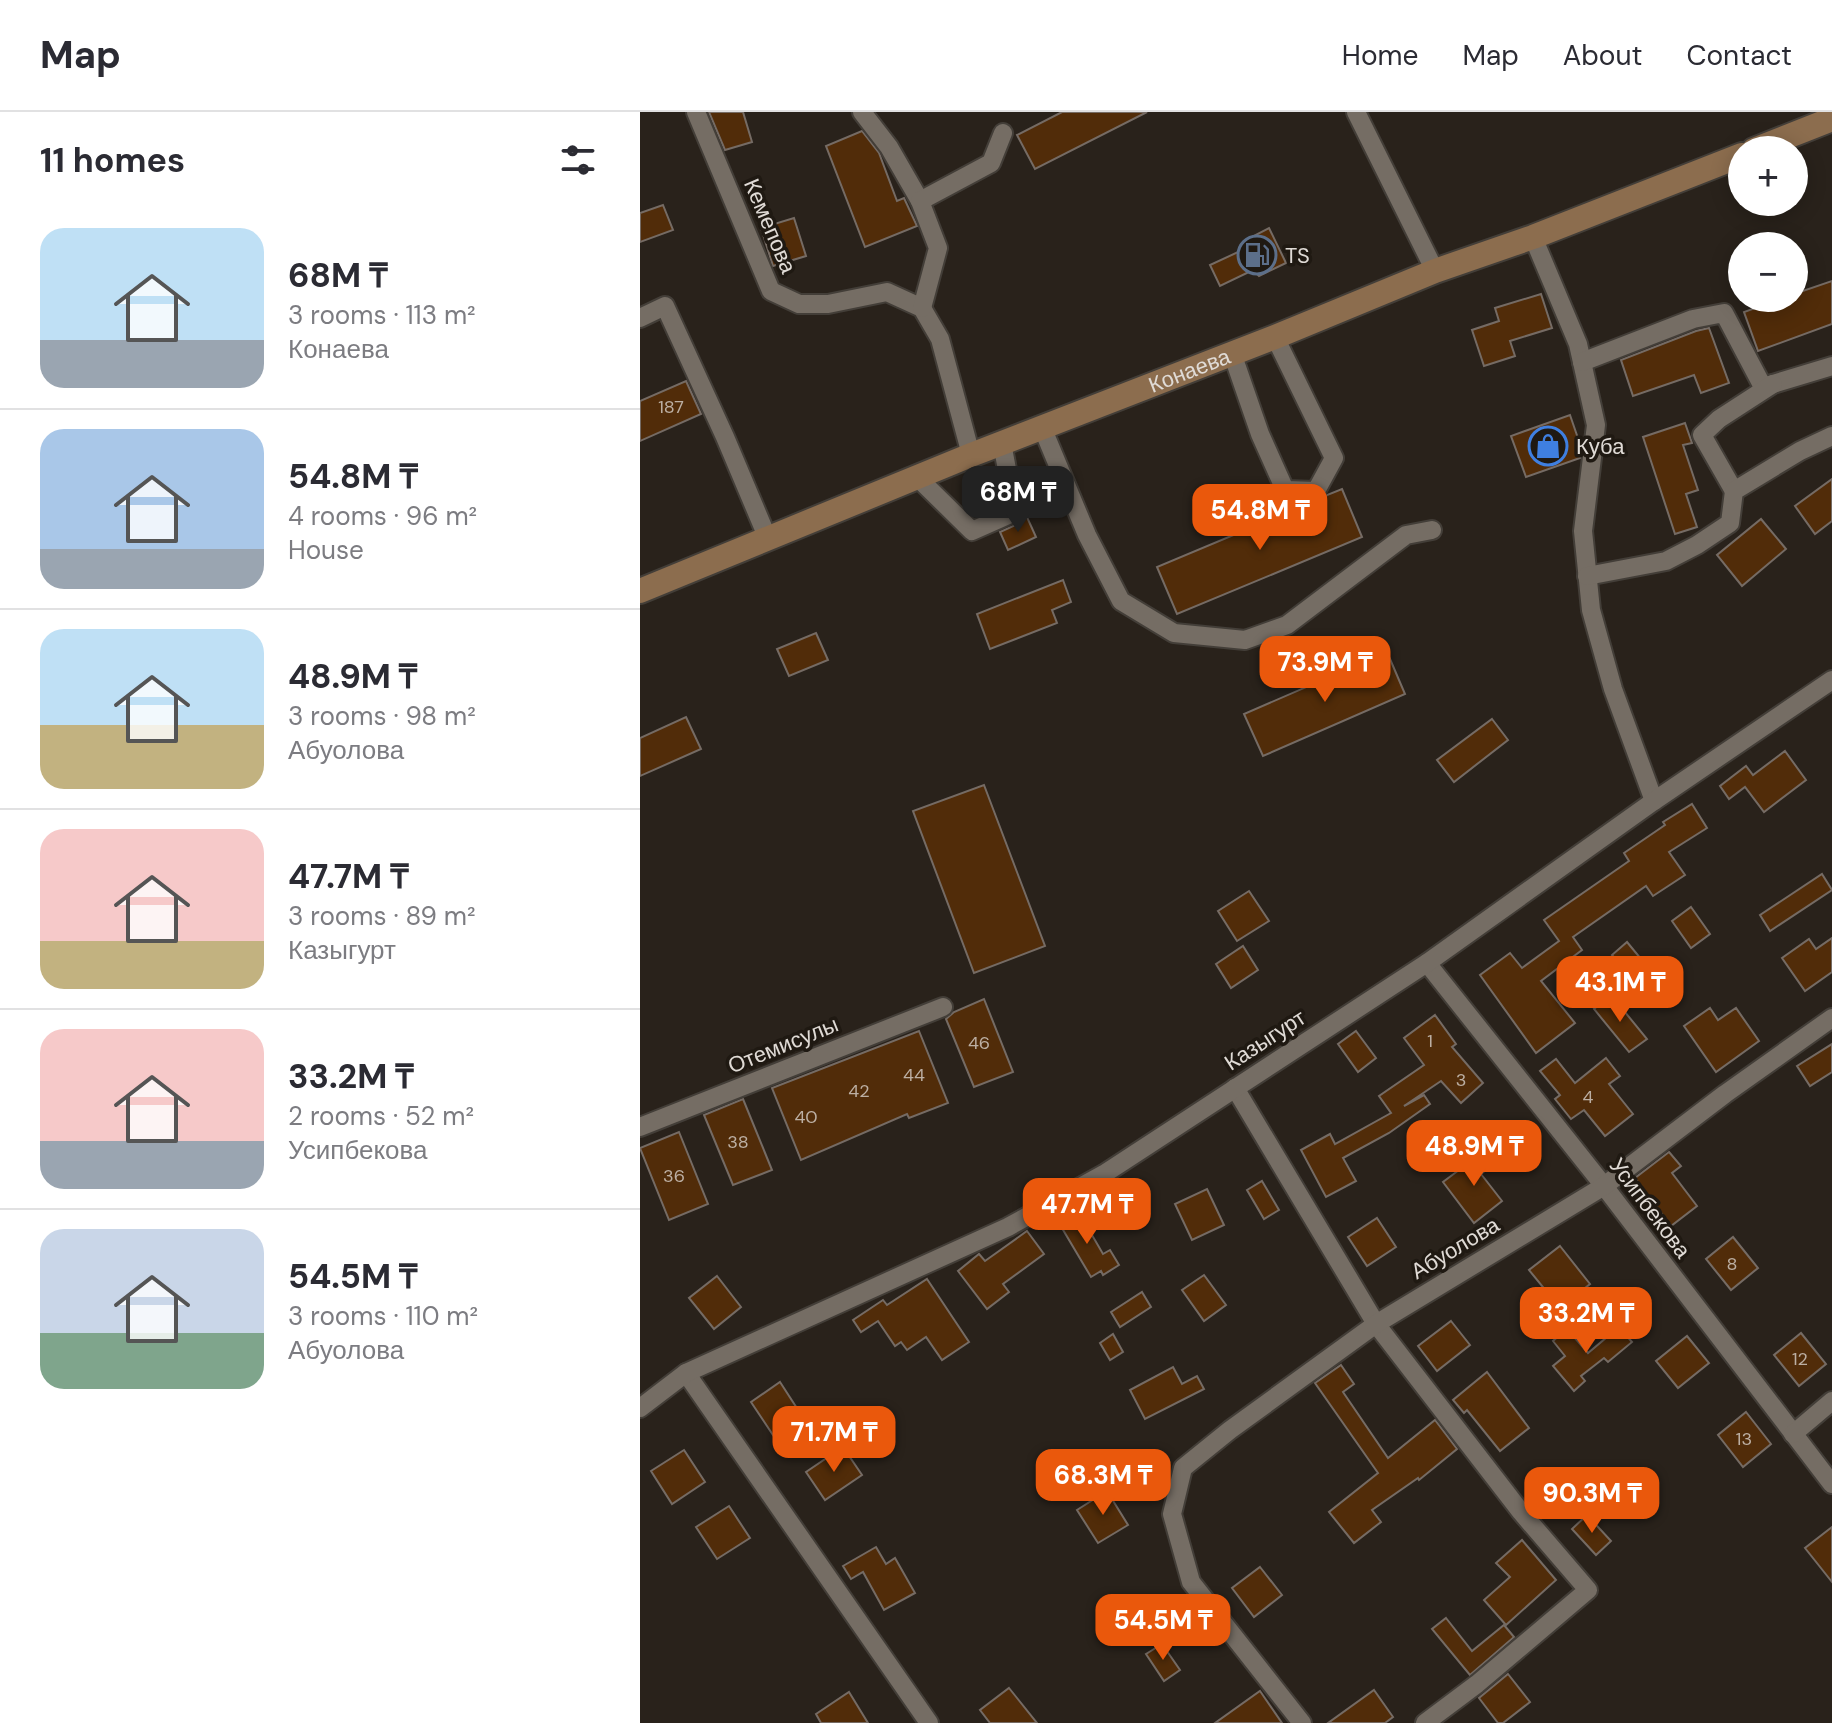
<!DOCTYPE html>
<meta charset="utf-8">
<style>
:root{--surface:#fff;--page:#f7f7f7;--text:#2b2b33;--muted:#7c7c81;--line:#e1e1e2;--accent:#ea580c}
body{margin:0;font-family:"DM Sans",sans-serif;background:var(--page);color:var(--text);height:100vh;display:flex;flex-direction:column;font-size:30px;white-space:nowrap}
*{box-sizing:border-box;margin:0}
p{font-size:26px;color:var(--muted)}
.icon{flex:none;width:44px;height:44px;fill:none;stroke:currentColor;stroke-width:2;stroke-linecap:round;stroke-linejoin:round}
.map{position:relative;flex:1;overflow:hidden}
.sheet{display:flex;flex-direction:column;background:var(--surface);width:640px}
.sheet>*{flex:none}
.tools{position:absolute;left:1088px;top:24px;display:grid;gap:16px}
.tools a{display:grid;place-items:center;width:80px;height:80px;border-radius:50%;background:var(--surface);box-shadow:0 4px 20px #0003;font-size:40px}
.price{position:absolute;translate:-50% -68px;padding:0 18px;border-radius:16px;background:var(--accent);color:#fff;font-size:26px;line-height:52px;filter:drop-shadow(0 2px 4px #0008)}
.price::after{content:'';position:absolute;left:50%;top:48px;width:24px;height:18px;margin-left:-12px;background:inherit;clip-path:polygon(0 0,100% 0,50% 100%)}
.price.active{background:#222;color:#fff}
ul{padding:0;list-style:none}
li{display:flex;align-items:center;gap:24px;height:200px;padding:0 40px}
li+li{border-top:2px solid var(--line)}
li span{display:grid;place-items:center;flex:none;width:224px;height:160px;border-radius:24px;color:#555}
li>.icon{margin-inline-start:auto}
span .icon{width:96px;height:96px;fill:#fffc;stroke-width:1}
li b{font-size:34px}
h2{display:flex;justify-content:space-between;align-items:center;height:96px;padding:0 40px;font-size:34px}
header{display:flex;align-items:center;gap:48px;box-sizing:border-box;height:112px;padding:0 40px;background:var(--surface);border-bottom:2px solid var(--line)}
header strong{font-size:38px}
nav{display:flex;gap:44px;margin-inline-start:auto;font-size:28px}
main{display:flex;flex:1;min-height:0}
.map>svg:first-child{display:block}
.building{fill:#512c09;stroke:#756b64;stroke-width:2}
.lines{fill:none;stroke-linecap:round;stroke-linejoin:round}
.minor-casing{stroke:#433e38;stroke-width:22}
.secondary-casing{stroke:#433e38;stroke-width:28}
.minor{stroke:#756d64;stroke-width:18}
.secondary{stroke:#8c6d4e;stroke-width:24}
.labels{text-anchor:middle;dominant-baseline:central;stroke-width:7;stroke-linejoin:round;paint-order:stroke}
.number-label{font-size:18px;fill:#bcafa3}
.street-label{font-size:22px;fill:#e0dbd6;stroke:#1f1912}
.poi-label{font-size:22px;fill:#e0dbd6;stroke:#1f1912;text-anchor:start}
</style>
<header>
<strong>Map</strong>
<nav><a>Home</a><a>Map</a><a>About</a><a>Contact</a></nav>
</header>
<main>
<section class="sheet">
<h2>11 homes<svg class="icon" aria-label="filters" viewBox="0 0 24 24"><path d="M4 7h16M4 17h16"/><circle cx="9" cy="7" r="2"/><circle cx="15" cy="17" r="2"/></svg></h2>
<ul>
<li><span style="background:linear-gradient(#bfe0f5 70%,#9aa5b1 0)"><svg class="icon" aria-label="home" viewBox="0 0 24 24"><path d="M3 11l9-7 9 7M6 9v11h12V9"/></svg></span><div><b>68M ₸</b><p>3 rooms · 113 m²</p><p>Конаева</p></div></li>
<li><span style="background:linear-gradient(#a9c7e8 75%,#9aa5b1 0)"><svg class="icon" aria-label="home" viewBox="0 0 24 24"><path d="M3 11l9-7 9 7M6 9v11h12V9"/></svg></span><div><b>54.8M ₸</b><p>4 rooms · 96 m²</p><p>House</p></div></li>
<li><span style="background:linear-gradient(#bfe0f5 60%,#c2b280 0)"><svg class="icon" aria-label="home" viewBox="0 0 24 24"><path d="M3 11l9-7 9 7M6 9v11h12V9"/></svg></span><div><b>48.9M ₸</b><p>3 rooms · 98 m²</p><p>Абуолова</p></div></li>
<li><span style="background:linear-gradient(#f6c9c9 70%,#c2b280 0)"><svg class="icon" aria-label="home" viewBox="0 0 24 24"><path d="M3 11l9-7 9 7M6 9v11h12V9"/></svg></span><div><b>47.7M ₸</b><p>3 rooms · 89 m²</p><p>Казыгурт</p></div></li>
<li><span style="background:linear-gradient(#f6c9c9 70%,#9aa5b1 0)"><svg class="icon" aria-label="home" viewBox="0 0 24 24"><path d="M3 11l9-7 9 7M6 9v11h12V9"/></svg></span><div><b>33.2M ₸</b><p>2 rooms · 52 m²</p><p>Усипбекова</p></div></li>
<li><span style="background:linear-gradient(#c9d6e8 65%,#7fa58c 0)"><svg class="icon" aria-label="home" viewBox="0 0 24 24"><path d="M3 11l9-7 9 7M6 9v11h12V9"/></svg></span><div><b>54.5M ₸</b><p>3 rooms · 110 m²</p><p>Абуолова</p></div></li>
</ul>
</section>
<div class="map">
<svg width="1192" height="1611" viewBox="0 0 1192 1611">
<rect width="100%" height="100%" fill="#29221b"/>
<!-- building -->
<g class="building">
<path d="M 69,0 L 103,0 L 112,30 L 85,38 Z"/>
<path d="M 422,0 L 507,0 L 395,57 L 377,23 Z"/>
<path d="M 222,19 L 239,41 L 257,89 L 264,86 L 277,114 L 225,135 L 186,34 Z"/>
<path d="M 23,93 L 33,118 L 0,130 L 0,101 Z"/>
<path d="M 154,106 L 166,144 L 133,154 L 121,116 Z"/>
<path d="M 629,116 L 646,151 L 619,164 L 613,158 L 580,174 L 570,153 L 609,135 L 606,128 Z"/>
<path d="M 1192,169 L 1192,212 L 1118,239 L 1104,200 L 1143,186 L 1154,186 L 1154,182 Z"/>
<path d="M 901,182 L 912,216 L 870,229 L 875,244 L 844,254 L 832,218 L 859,209 L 855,196 Z"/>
<path d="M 1069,216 L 1089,271 L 1061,281 L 1054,263 L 993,284 L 981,248 L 1056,219 Z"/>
<path d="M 46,269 L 61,302 L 0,329 L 0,289 Z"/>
<path d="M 930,303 L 941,335 L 940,346 L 886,365 L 871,324 Z"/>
<path d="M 1045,311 L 1052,331 L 1043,333 L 1058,378 L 1046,382 L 1057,415 L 1035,422 L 1003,325 Z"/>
<path d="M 1192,367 L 1192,409 L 1175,422 L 1155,394 Z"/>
<path d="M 702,377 L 722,425 L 537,502 L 517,455 L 670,391 L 681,390 L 687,383 Z"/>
<path d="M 386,403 L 396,425 L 368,438 L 360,420 L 380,411 Z"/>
<path d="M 1121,407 L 1146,437 L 1102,474 L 1077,443 Z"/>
<path d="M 423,468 L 431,490 L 412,498 L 417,511 L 350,537 L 337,502 Z"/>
<path d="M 176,521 L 188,548 L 149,564 L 137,537 Z"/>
<path d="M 747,540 L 765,582 L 623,644 L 604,602 Z"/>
<path d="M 46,605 L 61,637 L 0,664 L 0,626 Z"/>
<path d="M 852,607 L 868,628 L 814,670 L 797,648 Z"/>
<path d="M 1145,639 L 1166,668 L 1124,700 L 1105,675 L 1089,687 L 1080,674 L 1106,654 L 1113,663 Z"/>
<path d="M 344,673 L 405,834 L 334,861 L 273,699 Z"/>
<path d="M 1052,692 L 1067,716 L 1029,740 L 1045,763 L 1013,784 L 1006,774 L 933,825 L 942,838 L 901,869 L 935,911 L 896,941 L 840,863 L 870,841 L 882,856 L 919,829 L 904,808 L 989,749 L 984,741 L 1025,713 L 1023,710 Z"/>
<path d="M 1182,762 L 1192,778 L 1130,819 L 1120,803 Z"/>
<path d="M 609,779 L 629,809 L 597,829 L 578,799 Z"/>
<path d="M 1051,795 L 1070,822 L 1051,836 L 1032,809 Z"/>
<path d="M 1192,826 L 1192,860 L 1165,879 L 1142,846 L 1169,827 L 1176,837 Z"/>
<path d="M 987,830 L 1011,859 L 996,871 L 972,843 Z"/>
<path d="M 603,834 L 618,858 L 591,876 L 576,852 Z"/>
<path d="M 971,883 L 1007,927 L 989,940 L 954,897 Z"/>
<path d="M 344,887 L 373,960 L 334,975 L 306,907 L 314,900 Z"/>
<path d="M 1070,896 L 1078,908 L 1096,896 L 1119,929 L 1076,960 L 1044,914 Z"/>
<path d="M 795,903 L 816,932 L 812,935 L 843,971 L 821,991 L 801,969 L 764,994 L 784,983 L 790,992 L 749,1021 L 703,1046 L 716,1069 L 686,1085 L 661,1038 L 690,1022 L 695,1032 L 751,1001 L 739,984 L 784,953 L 764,926 Z"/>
<path d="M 279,919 L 308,991 L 269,1006 L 267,1002 L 161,1048 L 132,976 Z"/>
<path d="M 716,919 L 736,946 L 718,960 L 698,932 Z"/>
<path d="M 1192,932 L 1192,960 L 1170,974 L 1157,954 Z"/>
<path d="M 966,946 L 980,964 L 969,972 L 993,1002 L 965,1024 L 944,998 L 931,1007 L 915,987 L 920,983 L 900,959 L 916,947 L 935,971 Z"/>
<path d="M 103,987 L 132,1058 L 93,1073 L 64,1003 Z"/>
<path d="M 39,1020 L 68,1092 L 29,1108 L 0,1036 Z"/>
<path d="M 843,1040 L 853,1052 L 841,1062 L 862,1089 L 834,1111 L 803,1070 Z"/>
<path d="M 1029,1040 L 1041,1054 L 1032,1061 L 1057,1094 L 1031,1114 L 995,1066 Z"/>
<path d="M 622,1069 L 639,1098 L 624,1107 L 607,1078 Z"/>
<path d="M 567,1077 L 584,1113 L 552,1128 L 535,1092 Z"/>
<path d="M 438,1099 L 463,1142 L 470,1138 L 479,1153 L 463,1163 L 461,1159 L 451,1165 L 419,1111 Z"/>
<path d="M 737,1106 L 756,1135 L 727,1154 L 708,1125 Z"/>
<path d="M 387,1119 L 404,1142 L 363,1172 L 369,1180 L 347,1197 L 318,1159 L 339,1142 L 345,1149 Z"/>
<path d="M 1093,1125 L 1118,1156 L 1091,1178 L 1066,1147 Z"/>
<path d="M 920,1134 L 950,1172 L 920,1196 L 889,1158 Z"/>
<path d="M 564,1163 L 586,1193 L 564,1209 L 542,1178 Z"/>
<path d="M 77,1164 L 101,1195 L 74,1217 L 49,1186 Z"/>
<path d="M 287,1167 L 329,1230 L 302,1248 L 286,1225 L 267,1238 L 261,1230 L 255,1234 L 238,1209 L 221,1220 L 213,1208 L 243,1188 L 247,1193 Z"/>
<path d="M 502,1180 L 511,1195 L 480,1215 L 471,1200 Z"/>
<path d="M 811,1209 L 830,1233 L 797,1259 L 778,1234 Z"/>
<path d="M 979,1215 L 992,1230 L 968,1250 L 964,1246 L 941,1264 L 945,1269 L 934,1279 L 913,1254 L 925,1244 L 913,1229 L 927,1217 L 948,1241 Z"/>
<path d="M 1161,1221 L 1186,1252 L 1159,1274 L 1134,1243 Z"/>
<path d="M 473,1222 L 483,1240 L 470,1248 L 460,1231 Z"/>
<path d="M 1047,1224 L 1069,1251 L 1038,1276 L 1016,1249 Z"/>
<path d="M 701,1253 L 714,1272 L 703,1280 L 748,1346 L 795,1308 L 817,1337 L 779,1368 L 778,1366 L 732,1398 L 741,1410 L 714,1431 L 689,1400 L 738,1361 L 675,1271 Z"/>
<path d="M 533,1255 L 542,1272 L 557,1264 L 564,1277 L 505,1307 L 490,1278 Z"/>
<path d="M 847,1260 L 889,1316 L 860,1339 L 827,1298 L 824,1301 L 813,1288 Z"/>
<path d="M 140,1270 L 164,1307 L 176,1299 L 184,1311 L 143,1338 L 111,1290 Z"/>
<path d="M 1106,1300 L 1131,1332 L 1103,1355 L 1078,1323 Z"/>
<path d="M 203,1335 L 222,1363 L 185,1388 L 166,1360 Z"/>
<path d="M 44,1338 L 65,1370 L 32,1392 L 11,1359 Z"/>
<path d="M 467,1379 L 488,1413 L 458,1431 L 437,1398 Z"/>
<path d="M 89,1394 L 110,1426 L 77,1447 L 56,1415 Z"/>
<path d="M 947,1403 L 971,1429 L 956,1443 L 932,1417 Z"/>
<path d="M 1192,1415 L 1192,1470 L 1165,1436 Z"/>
<path d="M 882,1428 L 916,1468 L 866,1513 L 844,1488 L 870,1465 L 856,1451 Z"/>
<path d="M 236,1435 L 246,1452 L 255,1446 L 275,1481 L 244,1498 L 223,1460 L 211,1467 L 203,1454 Z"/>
<path d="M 620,1455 L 642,1483 L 614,1505 L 592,1476 Z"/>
<path d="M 806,1506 L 832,1539 L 864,1513 L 874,1525 L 830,1563 L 792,1517 Z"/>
<path d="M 522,1532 L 540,1558 L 524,1569 L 506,1542 Z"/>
<path d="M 868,1562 L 890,1590 L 863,1611 L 858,1611 L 839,1586 Z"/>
<path d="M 369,1576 L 397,1611 L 350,1611 L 340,1598 Z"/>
<path d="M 734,1578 L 753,1605 L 745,1611 L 688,1611 Z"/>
<path d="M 620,1579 L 642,1611 L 575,1611 Z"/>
<path d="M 209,1580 L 228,1611 L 181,1611 L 176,1602 Z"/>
</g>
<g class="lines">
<!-- minor casing -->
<g class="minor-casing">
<g id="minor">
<path d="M 56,0 L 131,179 L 159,192 L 188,192 L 247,180 L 282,196 L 300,227 L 331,343"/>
<path d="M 222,0 L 249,35 L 280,89"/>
<path d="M 716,0 L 795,159"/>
<path d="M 893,125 L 938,232 L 956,313 L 943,419 L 951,498 L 973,577 L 1014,689"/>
<path d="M 282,196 L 298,136 L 280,89 L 351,51 L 363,21"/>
<path d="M 0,206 L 25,194 L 85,325 L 128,427"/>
<path d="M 592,241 L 620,322 L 645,378 L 676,379 L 694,346 L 635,225"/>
<path d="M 942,250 L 1053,207 L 1084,201 L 1123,275 L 1192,254"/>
<path d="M 402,315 L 447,423 L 481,489 L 534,521 L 605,528 L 647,513 L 766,423 L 792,418"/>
<path d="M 277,365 L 332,419 L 375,400 L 362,331"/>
<path d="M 1094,379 L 1062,323 L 1079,307 L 1133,272"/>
<path d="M 947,464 L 1026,449 L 1057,433 L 1090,411 L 1094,379 L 1160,339 L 1192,324"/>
<path d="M 787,851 L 964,1074 L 1192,1372"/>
<path d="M 595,976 L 736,1212 L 881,1400 L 948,1478 L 837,1572 L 785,1611"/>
<path d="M 0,1015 L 303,895"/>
<path d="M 46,1261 L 289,1611"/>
<path d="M 0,1296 L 46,1261 L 368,1115 L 464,1062 L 787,851 L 1014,689 L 1192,568"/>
<path d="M 1153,1322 L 1192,1289"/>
<path d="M 662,1611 L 551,1470 L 532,1402 L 543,1356 L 590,1318 L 736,1212 L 964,1074 L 1085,982 L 1192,906"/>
</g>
</g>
<!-- secondary casing -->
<g class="secondary-casing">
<g id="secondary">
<path d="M 1114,38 L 1192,7"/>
<path id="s1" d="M 0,479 L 331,343 L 635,225 L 795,159 L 893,125 L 1102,43"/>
</g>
</g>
<!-- minor -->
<use href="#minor" class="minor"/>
<!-- secondary -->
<use href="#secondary" class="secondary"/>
</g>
<!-- icons -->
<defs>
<g id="fuel-ring" transform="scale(2)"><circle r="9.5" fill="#1f1912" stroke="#5c6f8a" stroke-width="1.5"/><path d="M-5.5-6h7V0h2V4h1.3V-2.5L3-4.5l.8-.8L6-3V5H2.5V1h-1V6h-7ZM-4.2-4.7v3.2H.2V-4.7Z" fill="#5c6f8a"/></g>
<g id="shop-ring" transform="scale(2)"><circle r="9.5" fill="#1f1912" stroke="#3f7fe0" stroke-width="1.5"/><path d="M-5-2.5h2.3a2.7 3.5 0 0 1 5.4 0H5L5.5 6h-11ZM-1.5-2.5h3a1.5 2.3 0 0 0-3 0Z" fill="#3f7fe0"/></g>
</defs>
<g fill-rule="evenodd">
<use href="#fuel-ring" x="617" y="143"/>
<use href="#shop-ring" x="908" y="334"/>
</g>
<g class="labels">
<!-- number labels -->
<g class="number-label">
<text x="31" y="295">187</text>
<text x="790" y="929">1</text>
<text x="339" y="931">46</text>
<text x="274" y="963">44</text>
<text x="821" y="968">3</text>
<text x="219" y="979">42</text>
<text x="948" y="985">4</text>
<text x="166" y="1005">40</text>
<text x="98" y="1030">38</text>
<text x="34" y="1064">36</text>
<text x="1092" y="1152">8</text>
<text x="1160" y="1247">12</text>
<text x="1104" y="1327">13</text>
</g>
<!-- street labels -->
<g class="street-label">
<text transform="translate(130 114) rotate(67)">Кемепова</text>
<text stroke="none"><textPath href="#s1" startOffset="592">Конаева</textPath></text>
<text transform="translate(625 928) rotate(-33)">Казыгурт</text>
<text transform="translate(143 933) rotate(-22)">Отемисулы</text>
<text transform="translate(1010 1096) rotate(53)">Усипбекова</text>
<text transform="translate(815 1136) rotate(-31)">Абуолова</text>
</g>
<!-- poi labels -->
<g class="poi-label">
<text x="645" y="143">TS</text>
<text x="936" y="334">Куба</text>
</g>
</g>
</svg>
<div class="tools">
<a>+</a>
<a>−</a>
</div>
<b class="price active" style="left:378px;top:422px">68M ₸</b>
<b class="price" style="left:620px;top:440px">54.8M ₸</b>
<b class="price" style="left:685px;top:592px">73.9M ₸</b>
<b class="price" style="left:980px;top:912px">43.1M ₸</b>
<b class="price" style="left:834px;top:1076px">48.9M ₸</b>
<b class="price" style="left:447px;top:1134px">47.7M ₸</b>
<b class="price" style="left:946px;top:1243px">33.2M ₸</b>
<b class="price" style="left:194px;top:1362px">71.7M ₸</b>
<b class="price" style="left:463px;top:1405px">68.3M ₸</b>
<b class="price" style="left:952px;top:1423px">90.3M ₸</b>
<b class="price" style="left:523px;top:1550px">54.5M ₸</b>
</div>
</main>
